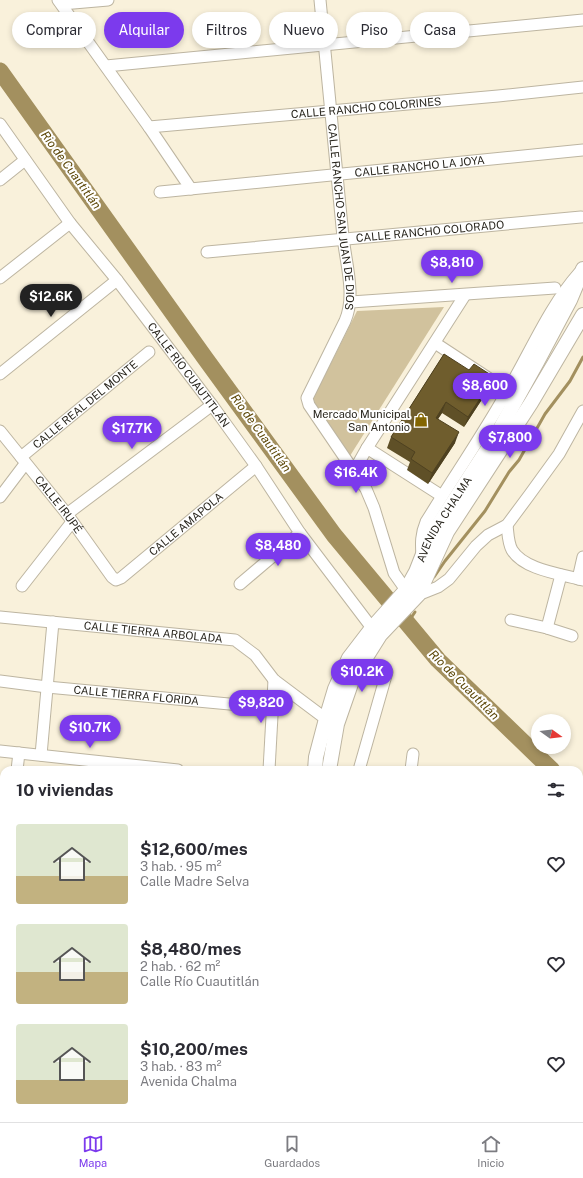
<!DOCTYPE html>
<html lang="es">
<meta charset="utf-8">
<style>
:root{--surface:#fff;--page:#f7f7f7;--text:#2b2b33;--muted:#7c7c81;--line:#e1e1e2;--accent:#7c3aed}
body{margin:0;font-family:"Public Sans",sans-serif;background:var(--page);color:var(--text);height:100vh;display:flex;flex-direction:column;font-size:15px;white-space:nowrap}
*{box-sizing:border-box;margin:0}
p{font-size:13px;color:var(--muted)}
.icon{flex:none;width:22px;height:22px;fill:none;stroke:currentColor;stroke-width:2;stroke-linecap:round;stroke-linejoin:round}
.map{position:relative;flex:1;overflow:hidden}
.details{position:absolute;left:0px;top:766px;width:583px;height:356px;display:flex;flex-direction:column;background:var(--surface);border-radius:12px 12px 0 0;box-shadow:0 2px 6px #0003}
.details>*{flex:none}
.banner{position:absolute;left:12px;top:12px;width:559px;height:36px;display:flex;gap:8px}
.needle{width:26px;rotate:105deg}
.tools{position:absolute;left:531px;top:714px;display:grid;gap:8px}
.tools a{display:grid;place-items:center;width:40px;height:40px;border-radius:50%;background:var(--surface);box-shadow:0 2px 6px #0003;font-size:20px}
.price{position:absolute;translate:-50% -34px;padding:0 9px;border-radius:14px;background:var(--accent);color:#fff;font-size:13px;line-height:26px;filter:drop-shadow(0 1px 2px #0008)}
.price::after{content:'';position:absolute;left:50%;top:24px;width:12px;height:9px;margin-left:-6px;background:inherit;clip-path:polygon(0 0,100% 0,50% 100%)}
.price.active{background:#222;color:#fff}
ul{padding:0;list-style:none}
li{display:flex;align-items:center;gap:12px;height:100px;padding:0 16px}
li span{display:grid;place-items:center;flex:none;width:112px;height:80px;border-radius:4px;color:#555}
li>.icon{margin-inline-start:auto}
span .icon{width:48px;height:48px;fill:#fffc;stroke-width:1}
li b{font-size:17px}
h2{display:flex;justify-content:space-between;align-items:center;height:48px;padding:0 16px;font-size:17px}
.pill{padding:0 14px;border-radius:18px;background:var(--surface);box-shadow:0 2px 6px #0003;font-size:14px;line-height:36px}
.pill.active{background:var(--accent);color:#fff}
.tabs{display:flex;justify-content:space-around;align-items:center;height:56px;border-top:1px solid var(--line);background:var(--surface);font-size:11px;color:var(--muted)}
.tabs a{display:grid;justify-items:center;gap:2px}
.tabs .active{color:var(--accent)}
.map>svg:first-child{display:block}
.green{fill:#d1c29d}
.lines{fill:none;stroke-linecap:round;stroke-linejoin:round}
.stream{stroke:#a3905f;stroke-width:3}
.river{stroke:#a3905f;stroke-width:17}
.minor-casing{stroke:#bdb5a1;stroke-width:13}
.major-casing{stroke:#bdb5a1;stroke-width:16}
.minor{stroke:#fff;stroke-width:11}
.major{stroke:#fff;stroke-width:14}
.wall{fill:#5f5027}
.shaded-wall{fill:#4e4120}
.building{fill:#6f5d2d;stroke:#4e4120}
.labels{text-anchor:middle;dominant-baseline:central;stroke-width:4;stroke-linejoin:round;paint-order:stroke}
.street-label{font-size:11px;fill:#29261e;stroke:#fff}
.poi-label{font-size:11px;fill:#29261e;stroke:#fff;text-anchor:end}
.water-label{font-size:12px;font-style:italic;fill:#5b4606;stroke:#fff}
</style>
<div class="map">
<svg width="583" height="1122" viewBox="0 0 583 1122">
<rect width="100%" height="100%" fill="#f9f1db"/>
<!-- green -->
<g class="green">
<path d="M 444,307 L 348,459 L 312,401 L 357,311 Z"/>
<path d="M 17,1118 L 268,1118 L 267,1122 L 40,1122 Z"/>
</g>
<g class="lines">
<!-- stream -->
<g class="stream">
<path d="M 434,577 L 445,561 L 485,511 L 509,472 L 519,460 L 545,414 L 570,381 L 583,357"/>
<path d="M 407,624 L 415,612"/>
</g>
<!-- river -->
<g class="river">
<path d="M 0,71 L 205,358 L 334,535 L 438,660 L 552,770"/>
<path d="M 579,797 L 583,802"/>
</g>
<!-- minor casing -->
<g class="minor-casing">
<g id="minor">
<path d="M 58,0 L 149,127 L 191,189"/>
<path id="s1" d="M 320,0 C 327,79 336,158 343,237 C 346,264 356,296 345,321 L 307,398 L 309,405 L 366,489 L 374,508 L 394,573 L 406,590"/>
<path d="M 62,4 L 108,0"/>
<path d="M 106,66 L 583,20"/>
<path id="s2" d="M 0,124 L 70,223 L 117,280 L 212,405 L 256,466 L 300,533 L 372,628"/>
<path id="s3" d="M 149,127 L 498,96 L 583,87"/>
<path d="M 0,180 L 25,160"/>
<path id="s4" d="M 160,192 L 583,150"/>
<path id="s5" d="M 207,252 L 581,217"/>
<path d="M 0,278 L 70,223"/>
<path d="M 351,302 L 555,288"/>
<path d="M 435,343 L 508,391"/>
<path d="M 0,374 L 117,280"/>
<path id="s6" d="M 0,431 L 67,514 L 112,577 L 116,580 L 121,578 L 256,466"/>
<path d="M 367,448 L 442,496"/>
<path id="s7" d="M 21,457 L 149,352"/>
<path d="M 354,471 L 367,448 L 465,295"/>
<path d="M 0,497 L 25,464"/>
<path d="M 67,514 L 212,405"/>
<path d="M 507,525 C 508,533 508,543 512,550 C 524,570 562,574 583,580"/>
<path d="M 422,555 C 421,543 421,534 426,522 C 453,478 483,435 508,390 C 531,351 549,307 579,273"/>
<path d="M 578,579 L 583,557"/>
<path d="M 240,584 L 300,533"/>
<path d="M 22,586 L 72,522"/>
<path d="M 418,595 L 438,587 L 449,579 L 476,546 L 488,535 L 507,525 L 530,494 L 559,454 L 583,411"/>
<path id="s8" d="M 0,617 L 235,640 L 255,655 L 274,680 L 326,719"/>
<path d="M 511,620 L 547,628 L 572,636"/>
<path d="M 547,628 L 561,575"/>
<path id="s9" d="M 0,681 L 47,687 L 273,708"/>
<path d="M 0,751 L 178,770"/>
<path d="M 41,755 L 53,622"/>
<path d="M 17,770 L 19,753"/>
<path d="M 269,770 L 274,680"/>
<path d="M 359,770 L 387,672"/>
<path d="M 411,770 L 413,754"/>
<path d="M 0,822 L 4,822"/>
<path d="M 0,897 L 4,898"/>
<path d="M 0,984 L 4,962"/>
<path d="M 579,989 L 583,993"/>
<path d="M 338,1122 L 339,1118"/>
<path d="M 480,1122 L 482,1118"/>
</g>
</g>
<!-- major casing -->
<g class="major-casing">
<g id="major">
<path id="s10" d="M 315,770 L 316,757 L 326,719 L 335,689 L 349,658 L 372,628 L 406,590 L 416,572 L 429,539 L 496,436 L 537,362 L 570,300 L 583,269"/>
<path d="M 329,770 L 337,724 L 353,678 L 380,635 L 418,595 L 447,532 L 531,403 L 583,315"/>
<path d="M 277,1122 L 278,1118"/>
<path d="M 292,1122 L 293,1118"/>
</g>
</g>
<!-- minor -->
<use href="#minor" class="minor"/>
<!-- major -->
<use href="#major" class="major"/>
</g>
<!-- wall -->
<path class="wall" d="M 444,354 L 490,387 L 464,427 L 442,413 L 438,419 L 455,443 L 428,484 L 407,470 L 410,462 L 387,448 L 391,437 Z"/>
<!-- shaded-wall -->
<g class="shaded-wall">
<path d="M 494,377 L 490,387 L 464,427 L 468,417 Z"/>
<path d="M 446,402 L 442,413 L 432,428 L 436,418 Z"/>
<path d="M 459,432 L 455,443 L 428,484 L 432,473 Z"/>
</g>
<!-- building -->
<path class="building" d="M 444,354 L 469,370 L 474,364 L 494,377 L 468,417 L 446,402 L 436,418 L 459,432 L 432,473 L 411,459 L 415,452 L 391,437 Z"/>
<!-- icons -->
<defs>
<g id="shop-bare" transform="scale(1.08)"><path d="M-5-2.5h2.3a2.7 3.5 0 0 1 5.4 0H5L5.5 6h-11ZM-1.5-2.5h3a1.5 2.3 0 0 0-3 0Z" fill="#836500" stroke="#fff" stroke-width="2.5" paint-order="stroke"/></g>
</defs>
<g fill-rule="evenodd">
<use href="#shop-bare" x="421" y="420"/>
</g>
<g class="labels">
<!-- street labels -->
<g class="street-label">
<text stroke="none"><textPath href="#s3" startOffset="218">CALLE RANCHO COLORINES</textPath></text>
<text stroke="none"><textPath href="#s4" startOffset="261">CALLE RANCHO LA JOYA</textPath></text>
<text stroke="none"><textPath href="#s1" startOffset="218">CALLE RANCHO SAN JUAN DE DIOS</textPath></text>
<text stroke="none"><textPath href="#s5" startOffset="224">CALLE RANCHO COLORADO</textPath></text>
<text stroke="none"><textPath href="#s2" startOffset="314">CALLE RÍO CUAUTITLÁN</textPath></text>
<text stroke="none"><textPath href="#s7" startOffset="83">CALLE REAL DEL MONTE</textPath></text>
<text stroke="none"><textPath href="#s6" startOffset="94">CALLE IRUPÉ</textPath></text>
<text stroke="none"><textPath href="#s10" startOffset="287">AVENIDA CHALMA</textPath></text>
<text stroke="none"><textPath href="#s6" startOffset="279">CALLE AMAPOLA</textPath></text>
<text stroke="none"><textPath href="#s8" startOffset="154">CALLE TIERRA ARBOLADA</textPath></text>
<text stroke="none"><textPath href="#s9" startOffset="137">CALLE TIERRA FLORIDA</textPath></text>
</g>
<!-- poi labels -->
<g class="poi-label">
<text x="410" y="414">Mercado Municipal<tspan x="410" dy="13">San Antonio</tspan></text>
</g>
<!-- water labels -->
<g class="water-label">
<text transform="translate(71 170) rotate(54)">Rio de Cuautitlán</text>
<text transform="translate(261 433) rotate(54)">Rio de Cuautitlán</text>
<text transform="translate(464 685) rotate(45)">Rio de Cuautitlán</text>
</g>
</g>
</svg>
<div class="tools">
<a><svg class="needle" viewBox="-14 -14 28 28"><path d="M0-13l5 13h-10z" fill="#e53935"/><path d="M0 13l5-13h-10z" fill="#7c7c81"/></svg></a>
</div>
<b class="price" style="left:452px;top:284px">$8,810</b>
<b class="price active" style="left:51px;top:318px">$12.6K</b>
<b class="price" style="left:485px;top:407px">$8,600</b>
<b class="price" style="left:132px;top:450px">$17.7K</b>
<b class="price" style="left:510px;top:459px">$7,800</b>
<b class="price" style="left:356px;top:494px">$16.4K</b>
<b class="price" style="left:278px;top:567px">$8,480</b>
<b class="price" style="left:362px;top:693px">$10.2K</b>
<b class="price" style="left:261px;top:724px">$9,820</b>
<b class="price" style="left:90px;top:749px">$10.7K</b>
<div class="banner">
<a class="pill">Comprar</a>
<a class="pill active">Alquilar</a>
<a class="pill">Filtros</a>
<a class="pill">Nuevo</a>
<a class="pill">Piso</a>
<a class="pill">Casa</a>
</div>
<section class="details">
<h2>10 viviendas<svg class="icon" aria-label="filters" viewBox="0 0 24 24"><path d="M4 7h16M4 17h16"/><circle cx="9" cy="7" r="2"/><circle cx="15" cy="17" r="2"/></svg></h2>
<ul>
<li><span style="background:linear-gradient(#dfe7d0 65%,#c2b280 0)"><svg class="icon" aria-label="home" viewBox="0 0 24 24"><path d="M3 11l9-7 9 7M6 9v11h12V9"/></svg></span><div><b>$12,600/mes</b><p>3 hab. · 95 m²</p><p>Calle Madre Selva</p></div><svg class="icon" aria-label="heart" viewBox="0 0 24 24"><path d="M12 20l-8-8c-3-5 5-10 8-4 3-6 11-1 8 4z"/></svg></li>
<li><span style="background:linear-gradient(#dfe7d0 60%,#c2b280 0)"><svg class="icon" aria-label="home" viewBox="0 0 24 24"><path d="M3 11l9-7 9 7M6 9v11h12V9"/></svg></span><div><b>$8,480/mes</b><p>2 hab. · 62 m²</p><p>Calle Río Cuautitlán</p></div><svg class="icon" aria-label="heart" viewBox="0 0 24 24"><path d="M12 20l-8-8c-3-5 5-10 8-4 3-6 11-1 8 4z"/></svg></li>
<li><span style="background:linear-gradient(#dfe7d0 70%,#c2b280 0)"><svg class="icon" aria-label="home" viewBox="0 0 24 24"><path d="M3 11l9-7 9 7M6 9v11h12V9"/></svg></span><div><b>$10,200/mes</b><p>3 hab. · 83 m²</p><p>Avenida Chalma</p></div><svg class="icon" aria-label="heart" viewBox="0 0 24 24"><path d="M12 20l-8-8c-3-5 5-10 8-4 3-6 11-1 8 4z"/></svg></li>
</ul>
</section>
</div>
<nav class="tabs">
<a class="active"><svg class="icon" aria-label="map" viewBox="0 0 24 24"><path d="M3 6l6-2 6 2 6-2v14l-6 2-6-2-6 2zM9 4v14M15 6v14"/></svg>Mapa</a>
<a><svg class="icon" aria-label="saved" viewBox="0 0 24 24"><path d="M7 4h10v16l-5-4-5 4z"/></svg>Guardados</a>
<a><svg class="icon" aria-label="home" viewBox="0 0 24 24"><path d="M3 11l9-7 9 7M6 9v11h12V9"/></svg>Inicio</a>
</nav>
